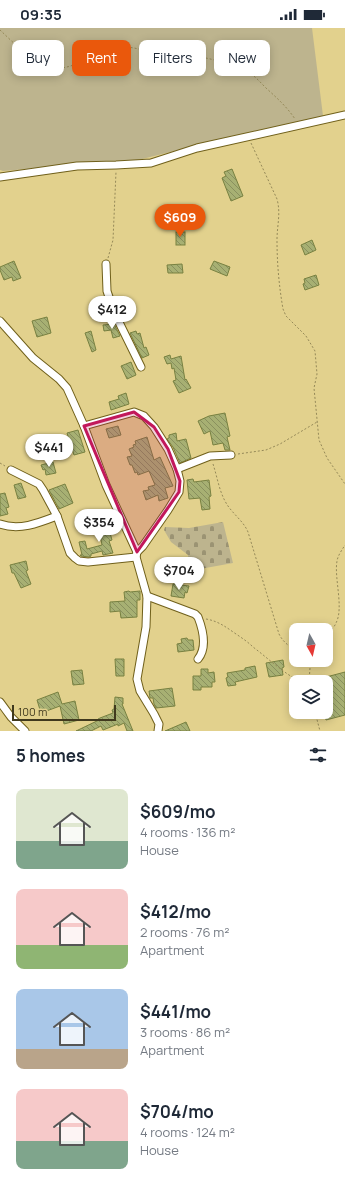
<!DOCTYPE html>
<meta charset="utf-8">
<style>
:root{--surface:#fff;--page:#f2f2f3;--text:#1f2937;--muted:#747a83;--accent:#ea580c}
body{margin:0;font-family:Manrope,sans-serif;background:var(--page);color:var(--text);height:100vh;display:flex;flex-direction:column;font-size:15px;white-space:nowrap}
*{box-sizing:border-box;margin:0}
p{font-size:13px;color:var(--muted)}
.icon{flex:none;width:22px;height:22px;fill:none;stroke:currentColor;stroke-width:2;stroke-linecap:round;stroke-linejoin:round}
.map{position:relative;height:703px;overflow:hidden}
.panel{display:flex;flex-direction:column;background:var(--surface);flex:1}
.panel>*{flex:none}
.banner{position:absolute;left:12px;top:12px;width:321px;height:36px;display:flex;gap:8px}
.needle{width:26px;rotate:172deg}
.controls{position:absolute;left:289px;top:595px;display:grid;gap:8px}
.controls a{display:grid;place-items:center;width:44px;height:44px;border-radius:8px;background:var(--surface);box-shadow:0 2px 10px #0003;font-size:20px}
.scale{position:absolute;left:12px;bottom:10px;width:104px;box-sizing:border-box;padding-left:4px;border:2px solid #40391d;border-top:0;font-size:11px;line-height:14px;white-space:nowrap;color:#40391d;-webkit-text-stroke:3px #e2d18d;paint-order:stroke}
.price{position:absolute;translate:-50% -34px;padding:0 9px;border-radius:14px;background:#fff;color:#222;font-size:13px;line-height:26px;filter:drop-shadow(0 1px 2px #0008)}
.price::after{content:'';position:absolute;left:50%;top:24px;width:12px;height:9px;margin-left:-6px;background:inherit;clip-path:polygon(0 0,100% 0,50% 100%)}
.price.active{background:var(--accent);color:#fff}
ul{padding:0;list-style:none}
li{display:flex;align-items:center;gap:12px;height:100px;padding:0 16px}
li span{display:grid;place-items:center;flex:none;width:112px;height:80px;border-radius:8px;color:#555}
li>.icon{margin-inline-start:auto}
span .icon{width:48px;height:48px;fill:#fffc;stroke-width:1}
li b{font-size:17px}
h2{display:flex;justify-content:space-between;align-items:center;height:48px;padding:0 16px;font-size:17px}
.chip{padding:0 14px;border-radius:8px;background:var(--surface);box-shadow:0 2px 10px #0003;font-size:14px;line-height:36px}
.chip.active{background:var(--accent);color:#fff}
.status{display:flex;justify-content:space-between;align-items:center;height:28px;padding:0 20px;background:var(--surface);direction:ltr}
.status svg{height:11px;fill:currentColor}
.map>svg:first-child{display:block}
.green{fill:#bdb48e}
.cemetery{fill:url(#cemetery-stones)}
.building{fill:url(#building-back-hatch);stroke:#788141}
.lines{fill:none;stroke-linecap:round;stroke-linejoin:round}
.minor-casing{stroke:#70601b;stroke-width:9}
.path{stroke:#958958;stroke-width:1;stroke-dasharray:2 2;stroke-linecap:butt}
.minor{stroke:#fff;stroke-width:7}
.marked{fill:#c2185b;fill-opacity:0.2;stroke:#c2185b;stroke-width:3;stroke-linejoin:round}
</style>
<div class="status"><b>09:35</b><svg viewBox="0 0 49 12"><path d="M0 12V9h3v3zM5 12V6h3v6zM10 12V3h3v9zM15 12V0h3v12zM26 1h20v11H26zM47 4h2v5h-2z"/></svg></div>
<div class="map">
<svg width="345" height="703" viewBox="0 0 345 703">
<defs>
<pattern id="cemetery-stones" width="16" height="16" patternUnits="userSpaceOnUse"><rect width="16" height="16" fill="#bdb48e"/><path d="M2 7V4a2 2 0 0 1 4 0v3zM10 15v-3a2 2 0 0 1 4 0v3z" fill="#9b9373"/></pattern>
<pattern id="building-back-hatch" width="6" height="6" patternUnits="userSpaceOnUse"><rect width="6" height="6" fill="#a7b073"/><path d="M-1 5l2 2M0 0l6 6M5-1l2 2" fill="none" stroke="#89905e"/></pattern>
</defs>
<rect width="100%" height="100%" fill="#e2d18d"/>
<!-- green -->
<path class="green" d="M 0,0 L 312,0 L 323,88 L 255,103 L 138,132 L 3,143 L 0,142 Z"/>
<!-- cemetery -->
<path class="cemetery" d="M 223,494 L 233,535 L 200,541 L 199,538 L 192,538 L 189,535 L 188,527 L 171,514 L 164,502 L 165,499 L 189,500 Z"/>
<!-- building -->
<g class="building">
<path d="M 232,141 L 243,168 L 231,173 L 222,150 L 226,148 L 224,144 Z"/>
<rect x="176" y="204" width="9" height="13"/>
<path d="M 312,212 L 316,222 L 305,227 L 301,217 Z"/>
<path d="M 14,233 L 21,250 L 13,253 L 12,249 L 4,252 L 0,242 L 0,239 Z"/>
<path d="M 214,233 L 230,239 L 227,248 L 210,241 Z"/>
<path d="M 182,236 L 183,245 L 168,245 L 167,237 Z"/>
<path d="M 316,247 L 319,257 L 305,262 L 303,256 L 305,255 L 304,251 Z"/>
<path d="M 47,289 L 51,305 L 37,309 L 32,293 Z"/>
<path d="M 114,296 L 120,308 L 113,310 L 111,302 L 104,303 L 103,297 Z"/>
<path d="M 91,303 L 96,322 L 92,324 L 85,305 Z"/>
<path d="M 136,303 L 137,306 L 140,305 L 144,320 L 146,319 L 149,327 L 142,330 L 130,305 Z"/>
<path d="M 170,327 L 171,331 L 181,328 L 185,352 L 186,351 L 191,360 L 179,365 L 173,353 L 176,352 L 174,340 L 172,341 L 171,335 L 167,336 L 164,329 Z"/>
<path d="M 131,334 L 136,347 L 127,351 L 121,338 Z"/>
<path d="M 126,365 L 129,376 L 111,382 L 109,374 L 119,371 L 118,368 Z"/>
<path d="M 225,385 L 230,408 L 227,409 L 230,422 L 225,422 L 223,415 L 213,417 L 210,403 L 204,406 L 198,393 L 209,388 Z"/>
<path d="M 118,398 L 121,407 L 109,410 L 106,401 Z"/>
<path d="M 78,402 L 85,424 L 74,427 L 67,405 Z"/>
<path d="M 176,405 L 177,413 L 186,411 L 191,430 L 180,435 L 173,419 L 167,411 L 169,410 L 169,407 Z"/>
<path d="M 147,409 L 154,432 L 160,429 L 173,458 L 165,460 L 168,470 L 159,473 L 158,467 L 146,472 L 143,463 L 149,462 L 148,459 L 155,457 L 149,443 L 138,447 L 137,444 L 135,445 L 132,437 L 130,437 L 127,429 L 132,428 L 129,421 L 134,419 L 133,417 L 136,416 L 135,413 Z"/>
<path d="M 53,434 L 56,445 L 46,447 L 45,441 L 43,442 L 41,437 Z"/>
<path d="M 193,451 L 194,454 L 209,452 L 211,468 L 209,469 L 210,481 L 202,482 L 200,470 L 189,471 L 187,452 Z"/>
<path d="M 21,455 L 26,469 L 18,471 L 14,457 Z"/>
<path d="M 65,456 L 73,475 L 59,481 L 49,462 Z"/>
<path d="M 5,465 L 9,479 L 6,480 L 8,486 L 0,488 L 0,466 Z"/>
<path d="M 106,491 L 112,512 L 109,513 L 113,525 L 103,527 L 102,523 L 91,526 L 91,528 L 89,529 L 81,528 L 80,527 L 82,527 L 79,514 L 85,513 L 87,521 L 102,517 L 99,501 L 103,500 L 100,493 Z"/>
<path d="M 26,533 L 28,542 L 26,543 L 31,556 L 21,560 L 14,545 L 12,545 L 10,537 Z"/>
<path d="M 173,556 L 189,558 L 187,565 L 185,564 L 184,570 L 171,568 Z"/>
<path d="M 129,563 L 130,564 L 140,563 L 140,572 L 137,572 L 137,589 L 121,590 L 120,583 L 110,584 L 110,574 L 125,573 L 124,564 Z"/>
<path d="M 187,610 L 188,612 L 193,612 L 194,622 L 178,624 L 177,616 L 182,615 L 181,611 Z"/>
<path d="M 115,631 L 124,631 L 124,648 L 116,648 Z"/>
<path d="M 283,632 L 284,639 L 282,640 L 283,647 L 269,649 L 266,635 Z"/>
<path d="M 255,638 L 257,649 L 235,654 L 236,657 L 228,658 L 226,650 L 228,649 L 227,645 L 245,642 L 245,640 Z"/>
<path d="M 201,641 L 208,641 L 208,645 L 214,644 L 215,654 L 212,654 L 212,659 L 201,659 L 201,662 L 193,662 L 193,648 L 201,648 Z"/>
<path d="M 82,642 L 84,656 L 73,657 L 71,643 Z"/>
<path d="M 345,644 L 345,687 L 326,692 L 324,684 L 326,684 L 326,654 L 313,654 L 313,651 L 330,648 Z"/>
<path d="M 172,660 L 175,678 L 156,680 L 154,676 L 153,670 L 150,670 L 149,663 Z"/>
<path d="M 58,664 L 62,676 L 75,673 L 79,692 L 64,696 L 60,678 L 41,685 L 37,672 Z"/>
<path d="M 115,669 L 123,670 L 123,676 L 122,676 L 133,703 L 127,703 L 124,695 L 118,698 L 118,696 L 103,702 L 101,698 L 91,703 L 76,703 L 99,692 L 98,691 L 100,690 L 113,685 L 112,682 L 114,681 Z"/>
<path d="M 186,694 L 190,703 L 165,703 Z"/>
</g>
<g class="lines">
<!-- minor casing -->
<g class="minor-casing">
<g id="minor">
<path d="M 0,149 L 77,138 L 116,137 L 151,135 L 197,120 L 345,87"/>
<path d="M 106,236 L 107,263 L 114,284 L 141,339"/>
<path d="M 0,293 L 33,330 L 59,351 L 67,360 L 84,398 L 106,457 L 137,524 L 136,529 L 147,568 L 146,599 L 137,651 L 140,663 L 154,686 L 159,696 L 158,703"/>
<path d="M 84,398 L 134,384 L 144,388 L 154,399 L 168,421 L 177,441 L 180,453 L 179,464 L 168,482 L 143,518 L 137,524"/>
<path d="M 177,441 L 210,428 L 231,427"/>
<path d="M 11,442 L 39,456 L 43,462 L 57,488 L 70,525 L 75,530 L 79,533 L 88,534 L 136,529"/>
<path d="M 0,496 C 19,503 39,495 57,488"/>
<path d="M 147,568 L 195,586 L 198,589 C 203,602 207,620 198,631"/>
<path d="M 0,674 L 11,689 L 25,703"/>
</g>
</g>
<!-- path -->
<g class="path">
<path d="M 0,2 C 14,15 35,38 54,40 C 77,42 93,23 114,19 C 129,17 144,23 159,25 C 169,27 179,26 189,27 C 209,30 230,35 248,44 C 255,48 260,54 266,60 C 277,70 287,79 295,91"/>
<path d="M 251,115 L 277,171 C 281,186 277,197 277,212 C 277,235 279,258 283,281 L 286,288 L 306,308 L 315,323 L 317,346 L 314,360 L 319,412 L 327,430 L 345,456"/>
<path d="M 108,230 L 113,212 L 116,144"/>
<path d="M 238,426 L 266,422 L 280,416 L 317,394"/>
<path d="M 0,435 L 5,438"/>
<path d="M 213,436 C 217,448 219,462 225,473 C 231,485 243,492 248,504 L 279,606 C 283,614 289,618 296,623"/>
<path d="M 206,591 C 218,593 226,599 236,606 C 242,610 248,614 253,619 C 269,631 283,645 301,654"/>
<path d="M 326,607 C 330,603 334,600 336,595 C 344,580 334,550 337,533 C 338,527 342,522 345,517"/>
<path d="M 309,654 L 310,640 L 310,632"/>
<path d="M 315,684 L 320,703"/>
</g>
<!-- minor -->
<use href="#minor" class="minor"/>
</g>
<!-- marked area -->
<path class="marked" d="M 134,384 L 154,399 L 168,421 L 180,453 L 179,464 L 137,524 L 84,398 Z"/>
</svg>
<div class="controls">
<a><svg class="needle" viewBox="-14 -14 28 28"><path d="M0-13l5 13h-10z" fill="#e53935"/><path d="M0 13l5-13h-10z" fill="#747a83"/></svg></a>
<a><svg class="icon" aria-label="layers" viewBox="0 0 24 24"><path d="M12 4l9 5-9 5-9-5zM3 14l9 5 9-5"/></svg></a>
</div>
<div class="scale">100 m</div>
<b class="price active" style="left:180px;top:210px">$609</b>
<b class="price" style="left:112px;top:302px">$412</b>
<b class="price" style="left:49px;top:440px">$441</b>
<b class="price" style="left:99px;top:515px">$354</b>
<b class="price" style="left:179px;top:563px">$704</b>
<div class="banner">
<a class="chip">Buy</a>
<a class="chip active">Rent</a>
<a class="chip">Filters</a>
<a class="chip">New</a>
</div>
</div>
<section class="panel">
<h2>5 homes<svg class="icon" aria-label="filters" viewBox="0 0 24 24"><path d="M4 7h16M4 17h16"/><circle cx="9" cy="7" r="2"/><circle cx="15" cy="17" r="2"/></svg></h2>
<ul>
<li><span style="background:linear-gradient(#dfe7d0 65%,#7fa58c 0)"><svg class="icon" aria-label="home" viewBox="0 0 24 24"><path d="M3 11l9-7 9 7M6 9v11h12V9"/></svg></span><div><b>$609/mo</b><p>4 rooms · 136 m²</p><p>House</p></div></li>
<li><span style="background:linear-gradient(#f6c9c9 70%,#8fb573 0)"><svg class="icon" aria-label="home" viewBox="0 0 24 24"><path d="M3 11l9-7 9 7M6 9v11h12V9"/></svg></span><div><b>$412/mo</b><p>2 rooms · 76 m²</p><p>Apartment</p></div></li>
<li><span style="background:linear-gradient(#a9c7e8 75%,#b9a48a 0)"><svg class="icon" aria-label="home" viewBox="0 0 24 24"><path d="M3 11l9-7 9 7M6 9v11h12V9"/></svg></span><div><b>$441/mo</b><p>3 rooms · 86 m²</p><p>Apartment</p></div></li>
<li><span style="background:linear-gradient(#f6c9c9 65%,#7fa58c 0)"><svg class="icon" aria-label="home" viewBox="0 0 24 24"><path d="M3 11l9-7 9 7M6 9v11h12V9"/></svg></span><div><b>$704/mo</b><p>4 rooms · 124 m²</p><p>House</p></div></li>
</ul>
</section>
